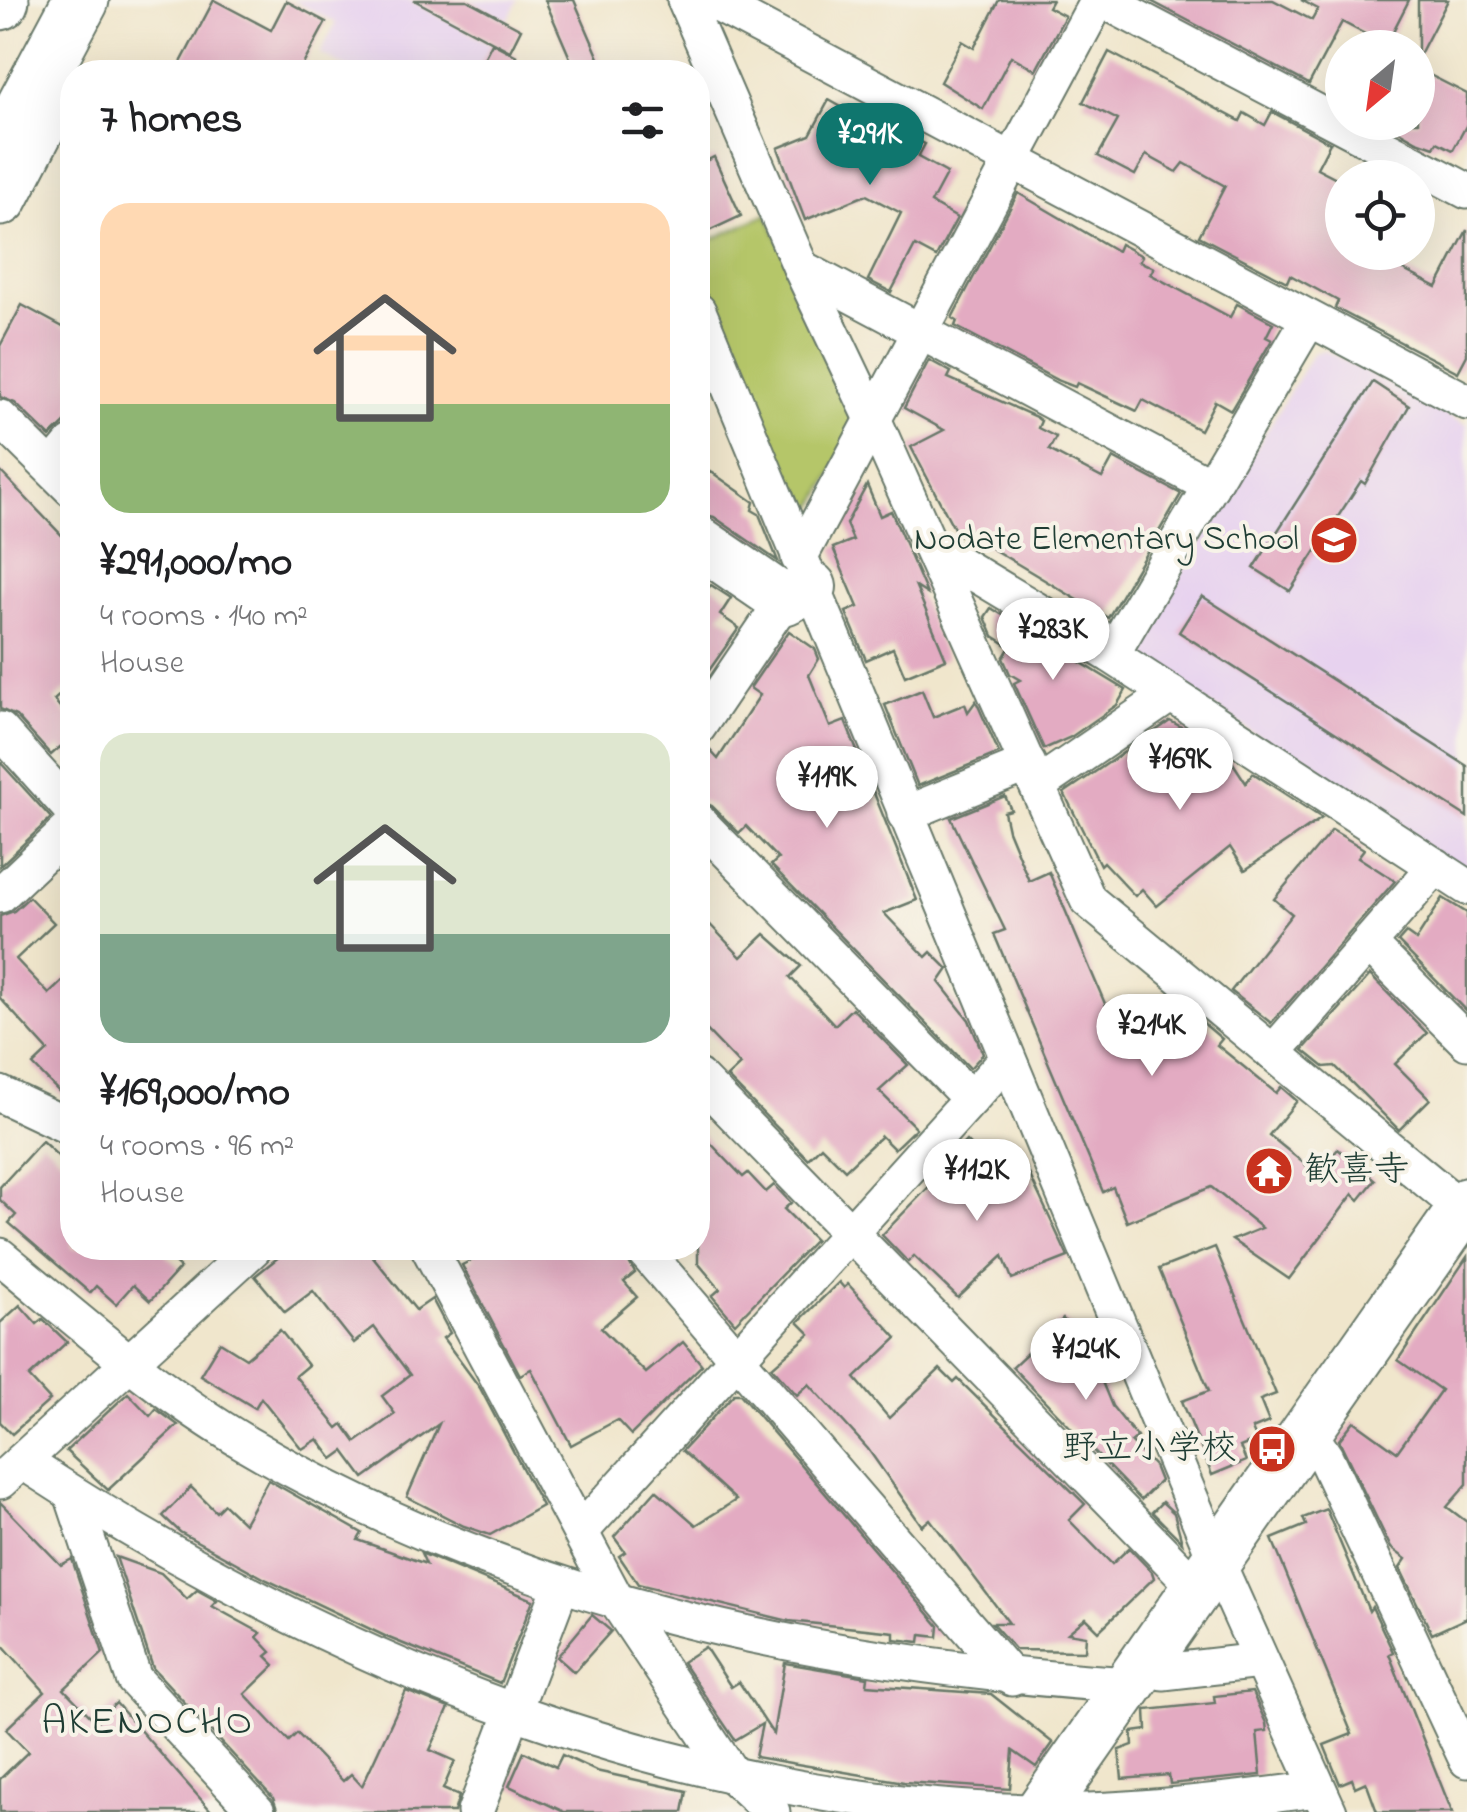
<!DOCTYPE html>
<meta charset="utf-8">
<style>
:root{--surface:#fff;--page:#f2f2f2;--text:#202124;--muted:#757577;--accent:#0f766e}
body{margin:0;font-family:"Indie Flower","Klee One",sans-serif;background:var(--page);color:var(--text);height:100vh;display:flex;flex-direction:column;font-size:38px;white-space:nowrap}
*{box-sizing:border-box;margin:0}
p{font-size:32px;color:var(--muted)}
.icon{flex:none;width:55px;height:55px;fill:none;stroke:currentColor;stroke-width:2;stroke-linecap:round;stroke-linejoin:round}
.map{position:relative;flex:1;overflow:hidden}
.side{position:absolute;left:60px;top:60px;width:650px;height:1200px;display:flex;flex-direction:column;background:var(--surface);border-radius:40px;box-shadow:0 10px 40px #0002}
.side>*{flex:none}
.needle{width:65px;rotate:209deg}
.buttons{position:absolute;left:1325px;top:30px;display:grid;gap:20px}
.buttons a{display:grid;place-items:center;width:110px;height:110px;border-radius:50%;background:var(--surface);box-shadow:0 10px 40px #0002;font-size:50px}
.price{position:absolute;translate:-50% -85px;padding:0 22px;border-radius:35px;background:#fff;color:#222;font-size:32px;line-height:65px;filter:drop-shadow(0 2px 5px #0008)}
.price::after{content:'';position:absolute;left:50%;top:60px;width:30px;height:22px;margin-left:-15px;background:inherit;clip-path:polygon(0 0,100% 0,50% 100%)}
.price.active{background:var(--accent);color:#fff}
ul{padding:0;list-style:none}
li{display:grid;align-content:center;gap:20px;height:530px;padding:0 40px}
li span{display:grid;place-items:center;height:310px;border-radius:30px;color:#555}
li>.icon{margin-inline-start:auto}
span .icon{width:180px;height:180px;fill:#fffc;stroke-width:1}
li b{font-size:42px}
h2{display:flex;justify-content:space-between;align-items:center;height:120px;padding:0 40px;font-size:42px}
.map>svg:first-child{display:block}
.built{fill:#e7d2ef}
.green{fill:#b5c669;stroke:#6a824e;stroke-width:2.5}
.building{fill:#e3abc2}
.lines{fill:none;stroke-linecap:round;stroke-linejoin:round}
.street-casing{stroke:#687869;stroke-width:39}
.secondary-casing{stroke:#687869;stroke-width:54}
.primary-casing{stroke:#687869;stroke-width:59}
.highway-casing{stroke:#687869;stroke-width:59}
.street{stroke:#fff;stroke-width:35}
.secondary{stroke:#fff;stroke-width:50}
.primary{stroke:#fff;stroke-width:55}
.highway{stroke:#fff;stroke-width:55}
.labels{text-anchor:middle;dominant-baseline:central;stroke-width:8;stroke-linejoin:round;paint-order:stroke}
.poi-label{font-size:35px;fill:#1f3d34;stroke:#f7f3e8;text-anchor:end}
.quarter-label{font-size:40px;letter-spacing:2.5px;fill:#1f3d34;stroke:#f7f3e8}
</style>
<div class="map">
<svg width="1467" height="1812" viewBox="0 0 1467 1812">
<rect width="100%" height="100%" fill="#f7f3e8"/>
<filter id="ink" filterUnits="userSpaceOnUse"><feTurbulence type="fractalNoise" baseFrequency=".01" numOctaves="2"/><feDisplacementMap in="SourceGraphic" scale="20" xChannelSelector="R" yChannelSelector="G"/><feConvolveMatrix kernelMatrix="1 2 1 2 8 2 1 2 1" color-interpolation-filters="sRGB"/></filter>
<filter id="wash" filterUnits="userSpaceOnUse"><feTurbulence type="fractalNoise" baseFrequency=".0048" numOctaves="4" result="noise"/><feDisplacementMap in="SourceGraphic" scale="40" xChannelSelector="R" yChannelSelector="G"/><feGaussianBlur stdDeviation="2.25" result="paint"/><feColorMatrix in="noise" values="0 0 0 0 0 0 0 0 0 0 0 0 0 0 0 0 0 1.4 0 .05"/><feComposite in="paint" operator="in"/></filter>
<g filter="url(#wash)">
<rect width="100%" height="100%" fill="#f0e6cc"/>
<!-- built -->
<g class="built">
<path d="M 292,0 L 409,0 L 491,44 L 476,72 L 355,72 L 320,54 L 336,23 Z"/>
<path d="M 470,0 L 518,0 L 508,20 Z"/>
<path d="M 1324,350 L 1467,425 L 1467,874 L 1134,654 L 1313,353 Z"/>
</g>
<!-- green -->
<path class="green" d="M 767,214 L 856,409 L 857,429 L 814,507 L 788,506 L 698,277 L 698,246 Z"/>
<g id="blocks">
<!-- building -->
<g class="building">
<path d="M 214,0 L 271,30 L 286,1 L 326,22 L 299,72 L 176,72 Z"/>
<path d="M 414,0 L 467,0 L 521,29 L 510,51 Z"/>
<path d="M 545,0 L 574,0 L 605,72 L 576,72 Z"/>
<path d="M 999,0 L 1052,0 L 1048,7 L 1065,16 L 1036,70 L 1011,56 L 983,109 L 940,82 L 962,41 L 974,48 Z"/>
<path d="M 1149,0 L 1273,0 L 1312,20 L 1318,9 L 1301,0 L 1409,0 L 1386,45 L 1342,22 L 1309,84 Z"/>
<path d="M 1418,0 L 1448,0 L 1418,58 Z"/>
<path d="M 492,43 L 517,56 L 509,72 L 477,72 Z"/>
<path d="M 1109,52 L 1240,121 L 1244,113 L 1265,125 L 1272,112 L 1330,143 L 1317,168 L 1342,181 L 1342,252 L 1386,252 L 1382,259 L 1437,287 L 1467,230 L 1467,355 L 1458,372 L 1335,308 L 1338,301 L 1290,275 L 1287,282 L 1199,236 L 1225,186 L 1184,163 L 1177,172 L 1146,155 L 1135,175 L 1098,156 L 1118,120 L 1083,102 Z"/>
<path d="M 1418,69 L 1467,94 L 1467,124 L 1453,150 L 1437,142 L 1434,147 L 1417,141 L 1392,127 L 1394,122 L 1418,122 Z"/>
<path d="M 829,100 L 859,117 L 845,144 L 883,164 L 905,134 L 925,144 L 918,157 L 947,173 L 931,203 L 957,218 L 936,257 L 915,246 L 891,292 L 868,280 L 901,213 L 866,195 L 805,220 L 778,148 L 810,135 Z"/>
<path d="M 714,157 L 741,216 L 698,236 L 698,165 Z"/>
<path d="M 1372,165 L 1396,178 L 1365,178 Z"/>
<path d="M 1018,193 L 1117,251 L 1120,244 L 1142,256 L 1139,261 L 1154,268 L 1150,274 L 1230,317 L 1237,304 L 1273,323 L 1266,337 L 1272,340 L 1231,410 L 1215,401 L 1200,430 L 1143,400 L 1137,411 L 1077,383 L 1075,387 L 1057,380 L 955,326 L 957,321 L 952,318 Z"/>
<path d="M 22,305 L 72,332 L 72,416 L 50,437 L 15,403 L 0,397 L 0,346 Z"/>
<path d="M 929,360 L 951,372 L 948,378 L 1036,417 L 1041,421 L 1038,428 L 1056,437 L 1049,450 L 1102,478 L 1113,458 L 1181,494 L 1108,618 L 976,539 L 972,530 L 958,536 L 911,447 L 944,430 L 904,408 Z"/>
<path d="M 1373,382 L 1409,406 L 1365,484 L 1361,481 L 1290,591 L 1254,568 Z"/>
<path d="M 0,471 L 72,546 L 72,684 L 54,700 L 72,721 L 72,761 L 60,747 L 51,755 L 16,716 L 0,709 Z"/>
<path d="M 710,471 L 754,502 L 752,510 L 759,514 L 778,561 L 714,517 L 698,513 L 698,489 Z"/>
<path d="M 867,485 L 880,516 L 891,511 L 927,594 L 916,587 L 946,659 L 905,676 L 893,648 L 866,660 L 846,612 L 858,607 L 833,548 L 853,540 L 846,524 Z"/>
<path d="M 711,585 L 731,598 L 720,615 L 739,628 L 698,686 L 698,599 Z"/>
<path d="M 1202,596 L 1467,766 L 1467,817 L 1179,632 Z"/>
<path d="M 991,608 L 1126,690 L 1117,705 L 1071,737 L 1044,749 L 1014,683 L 1020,680 L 1010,674 L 1003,658 L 1010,647 L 993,636 L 985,617 Z"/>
<path d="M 789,631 L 815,649 L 819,659 L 809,675 L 830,727 L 845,721 L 917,900 L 884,913 L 926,957 L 931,952 L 948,969 L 939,982 L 969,1020 L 983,1054 L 970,1068 L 771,865 L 778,859 L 746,826 L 739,833 L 712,806 L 698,800 L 698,748 L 706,746 L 718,759 L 760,695 L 750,688 Z"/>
<path d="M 922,690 L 933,717 L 965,704 L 968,712 L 976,701 L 999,753 L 918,786 L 885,705 Z"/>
<path d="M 1170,721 L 1191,732 L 1198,743 L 1203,740 L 1229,757 L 1246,783 L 1253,773 L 1322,818 L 1245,870 L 1230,847 L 1157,906 L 1142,889 L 1135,896 L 1103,862 L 1100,865 L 1064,793 Z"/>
<path d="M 0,762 L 51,818 L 0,866 Z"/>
<path d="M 1005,796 L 1011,810 L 1004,812 L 1008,830 L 1029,881 L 1049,872 L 1117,1032 L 1149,1018 L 1157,1038 L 1183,1006 L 1222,1039 L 1217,1045 L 1276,1093 L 1281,1087 L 1297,1101 L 1269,1135 L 1317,1174 L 1338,1149 L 1375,1180 L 1359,1200 L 1353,1194 L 1289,1279 L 1232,1240 L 1262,1228 L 1211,1187 L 1127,1222 L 1113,1187 L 1103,1192 L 994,934 L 1005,930 L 951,818 Z"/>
<path d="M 1332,830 L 1364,849 L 1358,857 L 1395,881 L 1271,1023 L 1231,991 L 1292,914 L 1274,899 Z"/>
<path d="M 29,897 L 54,923 L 16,959 L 49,994 L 72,972 L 72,1105 L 33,1065 L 48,1051 L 0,998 L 0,916 L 14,911 Z"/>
<path d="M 1443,898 L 1467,913 L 1467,1012 L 1398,942 L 1406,933 L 1416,940 Z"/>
<path d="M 698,912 L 741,957 L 765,934 L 801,966 L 790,977 L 835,1025 L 852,1008 L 908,1065 L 879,1091 L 916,1128 L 894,1149 L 881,1136 L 845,1170 L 821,1146 L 808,1159 L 727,1077 L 740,1065 L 698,1021 Z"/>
<path d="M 1370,975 L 1427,1033 L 1395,1064 L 1430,1099 L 1399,1130 L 1335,1066 L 1324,1067 L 1303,1050 Z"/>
<path d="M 698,1130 L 743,1177 L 748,1173 L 766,1192 L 774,1185 L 791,1203 L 784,1209 L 815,1240 L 735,1323 L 712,1296 L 720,1289 L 698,1263 Z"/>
<path d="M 42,1141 L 72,1169 L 72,1248 L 158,1248 L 180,1268 L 150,1301 L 133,1285 L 116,1304 L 96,1286 L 90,1293 L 9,1223 L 16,1215 L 0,1200 L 0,1187 Z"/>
<path d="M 966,1141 L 1001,1177 L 1026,1167 L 1068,1257 L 1012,1279 L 1003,1256 L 958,1298 L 914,1256 L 908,1262 L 882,1235 L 954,1161 L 950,1157 Z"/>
<path d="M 1215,1247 L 1276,1394 L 1260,1400 L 1269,1422 L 1252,1429 L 1257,1440 L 1240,1447 L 1246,1461 L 1212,1475 L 1182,1401 L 1209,1391 L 1159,1269 Z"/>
<path d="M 290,1248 L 366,1248 L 416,1310 L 432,1299 L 450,1333 L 443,1338 L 480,1388 L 542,1506 L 490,1535 L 464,1526 L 407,1497 L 439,1424 L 364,1478 L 344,1451 L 333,1459 L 318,1439 L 302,1449 L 261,1398 L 255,1408 L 200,1375 L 220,1342 L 246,1358 L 280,1330 L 308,1365 L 295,1376 L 338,1428 L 343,1424 L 356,1442 L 395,1414 L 382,1396 L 410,1375 L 374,1327 L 354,1343 L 313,1291 L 285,1312 L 255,1276 Z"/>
<path d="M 468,1248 L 621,1248 L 635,1273 L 624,1282 L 637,1297 L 601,1328 L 646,1373 L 683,1342 L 702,1365 L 631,1435 L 617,1420 L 571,1445 L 531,1369 L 520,1375 L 462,1265 L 474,1259 Z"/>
<path d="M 1467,1257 L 1467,1484 L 1447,1507 L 1467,1522 L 1467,1618 L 1432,1634 L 1400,1568 L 1406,1559 L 1391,1548 L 1339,1440 L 1354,1421 L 1397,1452 L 1441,1390 L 1398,1360 Z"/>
<path d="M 839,1282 L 844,1288 L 848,1284 L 897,1338 L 855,1378 L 889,1418 L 940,1369 L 954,1383 L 958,1379 L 1085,1504 L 1069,1520 L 1112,1564 L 1129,1548 L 1152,1572 L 1154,1578 L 1099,1631 L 1086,1618 L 1068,1633 L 1086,1636 L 1085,1651 L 1016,1650 L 992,1623 L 1009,1623 L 930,1519 L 922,1526 L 868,1449 L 809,1384 L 797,1395 L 772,1367 L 810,1334 L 798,1322 Z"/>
<path d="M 20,1305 L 37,1324 L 43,1319 L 67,1342 L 29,1377 L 50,1400 L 12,1434 L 0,1422 L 0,1323 Z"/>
<path d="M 1063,1319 L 1113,1371 L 1100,1377 L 1112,1406 L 1137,1437 L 1131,1442 L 1154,1466 L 1160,1481 L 1141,1500 L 1012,1367 Z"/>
<path d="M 128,1393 L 150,1416 L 156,1409 L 178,1425 L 108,1490 L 66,1451 Z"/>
<path d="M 734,1394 L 740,1394 L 939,1626 L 938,1637 L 921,1635 L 920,1642 L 894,1639 L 894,1632 L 789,1621 L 638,1584 L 619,1556 L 625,1552 L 614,1537 L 656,1490 L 696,1525 L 736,1500 L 682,1451 Z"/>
<path d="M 268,1480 L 362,1533 L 358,1540 L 426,1564 L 421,1553 L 533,1600 L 500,1683 L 389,1638 L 267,1580 L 180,1532 L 163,1516 L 191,1487 L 216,1512 L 224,1504 L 244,1523 Z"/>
<path d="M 0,1502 L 61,1565 L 72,1559 L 103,1653 L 64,1689 L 96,1722 L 116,1703 L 212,1812 L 0,1812 L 0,1779 L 28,1752 L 6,1729 L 45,1692 L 0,1642 Z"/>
<path d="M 1162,1502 L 1174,1513 L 1182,1542 L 1152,1512 Z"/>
<path d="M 1326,1509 L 1369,1611 L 1372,1607 L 1393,1652 L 1389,1654 L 1452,1812 L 1377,1812 L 1366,1782 L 1355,1787 L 1352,1779 L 1340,1784 L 1324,1745 L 1352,1734 L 1272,1539 L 1306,1525 L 1303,1518 Z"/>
<path d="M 116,1557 L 161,1573 L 187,1599 L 197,1590 L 217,1601 L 212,1606 L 261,1633 L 257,1637 L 271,1652 L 266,1656 L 275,1665 L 245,1694 L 289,1741 L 297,1733 L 343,1781 L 351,1774 L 362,1786 L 406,1691 L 449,1708 L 430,1750 L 455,1761 L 443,1789 L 459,1796 L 454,1812 L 278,1812 L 273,1798 L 153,1668 Z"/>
<path d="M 592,1615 L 611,1631 L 574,1672 L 557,1657 Z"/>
<path d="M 705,1647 L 731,1687 L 739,1682 L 773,1734 L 785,1663 L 868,1677 L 867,1685 L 991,1694 L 1053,1743 L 1036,1767 L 1013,1751 L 1010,1789 L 904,1782 L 755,1757 L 762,1724 L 735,1740 L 682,1662 Z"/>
<path d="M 1252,1692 L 1266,1723 L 1267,1731 L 1257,1732 L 1261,1775 L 1170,1784 L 1169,1775 L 1122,1779 L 1119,1750 L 1133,1745 L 1132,1732 L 1147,1730 L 1146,1710 L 1215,1703 L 1214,1696 Z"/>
<path d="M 524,1752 L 556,1767 L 562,1755 L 596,1771 L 687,1791 L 683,1812 L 564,1812 L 509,1786 Z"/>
</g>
</g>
</g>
<g filter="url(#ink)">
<use href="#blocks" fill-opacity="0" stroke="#687869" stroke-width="2.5"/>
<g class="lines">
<!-- street casing -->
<g class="street-casing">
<g id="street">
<path d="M 685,0 L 801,268 L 874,421 L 1088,900 L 1467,1213"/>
<path d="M 710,0 L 1467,402"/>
<path d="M 1103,0 L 1467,191"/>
<path d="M 801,268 L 1211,486"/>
<path d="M 698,311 L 1216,1560 L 1329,1812"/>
<path d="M 0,418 L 72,489"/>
<path d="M 52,468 L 72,444"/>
<path d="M 931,547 L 1111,655 L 1467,887"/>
<path d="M 799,558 L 1098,0"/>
<path d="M 1111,655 L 1309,319"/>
<path d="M 698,727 L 784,600"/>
<path d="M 0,730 L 72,810"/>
<path d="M 1038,785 L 1171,694"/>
<path d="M 905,814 L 1028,764"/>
<path d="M 698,821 L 971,1099"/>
<path d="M 0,895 L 72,827"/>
<path d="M 1369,944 L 1467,1042"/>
<path d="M 1273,1053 L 1436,866"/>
<path d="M 698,1077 L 1197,1588"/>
<path d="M 0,1094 L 72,1128"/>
<path d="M 429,1248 L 619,1605 L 733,1776 L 772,1812"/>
<path d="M 642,1248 L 1012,1678"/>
<path d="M 0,1256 C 79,1321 158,1392 247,1444 C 519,1603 817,1664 1129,1685"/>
<path d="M 1307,1430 L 1325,1457 L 1467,1760"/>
<path d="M 22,1461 C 326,1660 671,1805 1039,1812 C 1133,1812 1225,1801 1318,1789"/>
<path d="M 0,1481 L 254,1248"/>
<path d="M 72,1494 L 134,1679 L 257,1812"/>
<path d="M 582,1530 L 1007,1059"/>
<path d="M 1145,1661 L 1163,1672 L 1260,1661"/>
<path d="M 475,1812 L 561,1586"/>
</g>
</g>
<!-- secondary casing -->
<g class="secondary-casing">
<g id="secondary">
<path d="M 698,541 L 784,600 L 811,587"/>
<path d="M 1040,1812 L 1467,1203"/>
</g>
</g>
<!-- primary casing -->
<g class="primary-casing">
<g id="primary">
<path d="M 0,2 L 1,0"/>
<path d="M 0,198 L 46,110"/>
</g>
</g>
<!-- highway casing -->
<g class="highway-casing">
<path id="highway" d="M 0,152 L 81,0"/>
</g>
<!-- street -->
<use href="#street" class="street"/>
<!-- secondary -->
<use href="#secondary" class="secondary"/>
<!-- primary -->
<use href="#primary" class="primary"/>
<!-- highway -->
<use href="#highway" class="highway"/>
</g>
</g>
<!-- icons -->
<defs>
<g id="school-disc" transform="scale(2.5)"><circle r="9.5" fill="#c8321e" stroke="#f7f3e8"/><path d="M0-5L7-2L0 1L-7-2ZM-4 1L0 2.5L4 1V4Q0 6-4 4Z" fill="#fff"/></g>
<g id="temple-disc" transform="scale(2.5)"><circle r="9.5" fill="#c8321e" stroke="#f7f3e8"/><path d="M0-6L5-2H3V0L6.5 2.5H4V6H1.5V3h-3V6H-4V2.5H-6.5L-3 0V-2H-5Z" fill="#fff"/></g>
<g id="bus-disc" transform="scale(2.5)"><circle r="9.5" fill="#c8321e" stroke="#f7f3e8"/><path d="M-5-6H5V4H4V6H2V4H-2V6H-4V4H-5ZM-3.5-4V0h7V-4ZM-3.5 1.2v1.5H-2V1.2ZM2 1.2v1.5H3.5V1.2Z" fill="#fff"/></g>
</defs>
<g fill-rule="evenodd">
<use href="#school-disc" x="1334" y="540"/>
<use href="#temple-disc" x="1269" y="1171"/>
<use href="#bus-disc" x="1272" y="1449"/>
</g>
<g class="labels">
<!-- poi labels -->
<g class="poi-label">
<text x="1299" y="540">Nodate Elementary School</text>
<text x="1304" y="1171" text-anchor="start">歓喜寺</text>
<text x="1237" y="1449">野立小学校</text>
</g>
<!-- quarter labels -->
<g class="quarter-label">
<text x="148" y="1723">AKENOCHO</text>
</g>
</g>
</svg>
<div class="buttons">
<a><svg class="needle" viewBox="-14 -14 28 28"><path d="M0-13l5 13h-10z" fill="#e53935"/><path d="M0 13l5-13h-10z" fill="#757577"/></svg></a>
<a><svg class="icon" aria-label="locate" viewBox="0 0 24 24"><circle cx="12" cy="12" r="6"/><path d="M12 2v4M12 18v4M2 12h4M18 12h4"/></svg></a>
</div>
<b class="price active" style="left:870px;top:188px">¥291K</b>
<b class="price" style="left:1053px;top:683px">¥283K</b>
<b class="price" style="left:1180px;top:813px">¥169K</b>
<b class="price" style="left:827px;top:831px">¥119K</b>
<b class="price" style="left:1152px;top:1079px">¥214K</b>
<b class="price" style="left:977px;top:1224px">¥112K</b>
<b class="price" style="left:1086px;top:1403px">¥124K</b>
<section class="side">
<h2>7 homes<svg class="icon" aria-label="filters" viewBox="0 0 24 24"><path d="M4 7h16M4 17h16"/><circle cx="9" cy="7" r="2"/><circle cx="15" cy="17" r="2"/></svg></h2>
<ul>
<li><span style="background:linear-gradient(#ffd9b3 65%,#8fb573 0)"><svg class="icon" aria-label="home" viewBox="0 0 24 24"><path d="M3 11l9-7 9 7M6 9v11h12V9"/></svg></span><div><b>¥291,000/mo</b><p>4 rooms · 140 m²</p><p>House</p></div></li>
<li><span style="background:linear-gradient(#dfe7d0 65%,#7fa58c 0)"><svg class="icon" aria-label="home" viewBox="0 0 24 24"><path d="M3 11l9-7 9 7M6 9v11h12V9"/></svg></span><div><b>¥169,000/mo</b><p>4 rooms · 96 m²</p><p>House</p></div></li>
</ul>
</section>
</div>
